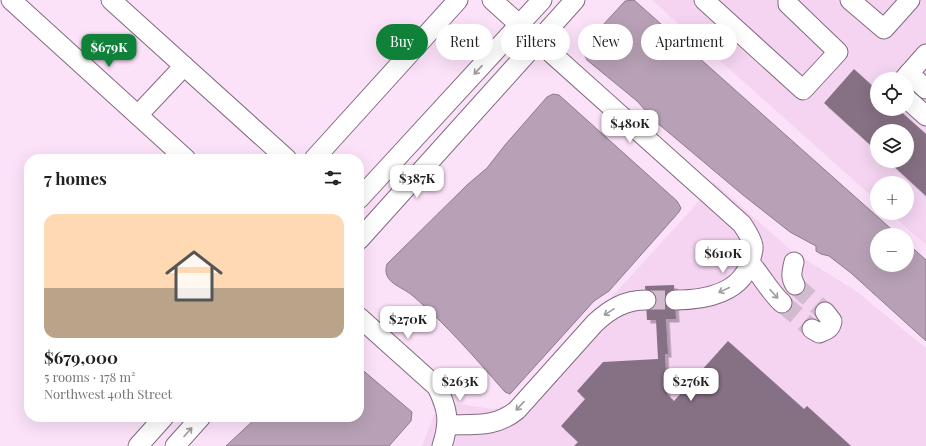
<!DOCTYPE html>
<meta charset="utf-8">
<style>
:root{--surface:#fff;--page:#f6f6f6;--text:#202124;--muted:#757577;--line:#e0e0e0;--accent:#0f8138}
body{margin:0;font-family:"Playfair Display",serif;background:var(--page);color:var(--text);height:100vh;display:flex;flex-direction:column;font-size:15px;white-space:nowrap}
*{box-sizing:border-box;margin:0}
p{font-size:13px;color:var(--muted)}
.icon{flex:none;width:22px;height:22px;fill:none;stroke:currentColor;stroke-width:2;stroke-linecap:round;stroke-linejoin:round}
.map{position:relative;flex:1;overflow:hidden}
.panel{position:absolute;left:24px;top:154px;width:340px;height:268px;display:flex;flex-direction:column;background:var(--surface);border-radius:16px;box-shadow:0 4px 16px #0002}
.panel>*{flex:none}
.guide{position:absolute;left:376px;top:24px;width:380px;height:36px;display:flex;gap:8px}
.buttons{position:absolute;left:870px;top:72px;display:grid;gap:8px}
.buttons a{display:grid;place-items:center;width:44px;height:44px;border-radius:50%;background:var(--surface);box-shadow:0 4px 16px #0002;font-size:20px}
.price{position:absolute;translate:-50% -34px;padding:0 9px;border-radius:8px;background:#fff;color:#222;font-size:13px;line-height:26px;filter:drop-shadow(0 1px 2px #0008)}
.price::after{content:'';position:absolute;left:50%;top:24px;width:12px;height:9px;margin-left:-6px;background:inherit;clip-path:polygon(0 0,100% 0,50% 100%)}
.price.selected{background:var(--accent);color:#fff}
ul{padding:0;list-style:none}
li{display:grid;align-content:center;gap:8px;height:212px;padding:0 20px}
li+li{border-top:1px solid var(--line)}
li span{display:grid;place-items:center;height:124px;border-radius:12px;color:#555}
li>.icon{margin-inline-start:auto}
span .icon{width:72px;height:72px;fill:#fffc;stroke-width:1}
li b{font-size:17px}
h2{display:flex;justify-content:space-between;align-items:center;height:48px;padding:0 20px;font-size:17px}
.tag{padding:0 14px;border-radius:18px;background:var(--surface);box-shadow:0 4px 16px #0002;font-size:14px;line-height:36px}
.tag.selected{background:var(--accent);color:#fff}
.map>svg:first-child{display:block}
.built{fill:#f4d4f1;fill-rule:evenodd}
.water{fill:#b8a1b6;stroke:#8d7a8b}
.building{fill:#867084;filter:url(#shadow)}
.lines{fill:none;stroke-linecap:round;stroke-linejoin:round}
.minor-tunnel{stroke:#d2bbcf;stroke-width:19;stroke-dasharray:19 10;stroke-linecap:butt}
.minor-casing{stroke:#826b80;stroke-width:21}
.minor{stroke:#fff;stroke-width:19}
.oneway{stroke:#9e9a9e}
</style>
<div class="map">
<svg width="926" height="446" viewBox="0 0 926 446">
<defs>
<filter id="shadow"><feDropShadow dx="3.5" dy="3.5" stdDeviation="0" flood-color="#0004"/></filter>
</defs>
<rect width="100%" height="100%" fill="#fce2f9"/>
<!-- built -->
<g class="built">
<path d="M 652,0 L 926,0 L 926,245 L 890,213 L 907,213 L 907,183 L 877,183 L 877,201 ZM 877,79 L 907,79 L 907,109 L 877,109 ZM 877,131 L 907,131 L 907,161 L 877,161 Z"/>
<path d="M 714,182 L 792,251 L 856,291 L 926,348 L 926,446 L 422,446 L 435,413 L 431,400 L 493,409 L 508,405 L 607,302 L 692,209 Z"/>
</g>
<!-- water -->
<g class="water">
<path d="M 634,0 L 898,235 L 877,235 L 877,265 L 907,265 L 907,243 L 926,260 L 926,341 L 851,273 L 829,256 L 821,254 L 816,251 L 816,246 L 790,232 L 743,195 L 655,121 L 637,101 L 587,60 L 584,54 L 583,48 L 592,37 L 625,1 Z"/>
<path d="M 553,94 L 559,95 L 677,201 L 681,208 L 679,212 L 609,291 L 594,301 L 510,394 L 505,392 C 476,359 447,325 413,296 C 402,286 381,283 387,264 L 467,185 L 487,168 L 505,145 L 547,97 Z"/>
<path d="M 359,367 L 412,412 L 411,421 L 389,446 L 226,446 L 257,417 L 359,417 Z"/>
</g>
<!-- building -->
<g class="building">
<path d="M 854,69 L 877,90 L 877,109 L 898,109 L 926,134 L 926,196 L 888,161 L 907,161 L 907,131 L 877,131 L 877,151 L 824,103 Z"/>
<path d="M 674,285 L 676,319 L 666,319 L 668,354 L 665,354 L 667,394 L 674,401 L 728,341 L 804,409 L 807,406 L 851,446 L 574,446 L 578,442 L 561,426 L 585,399 L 577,391 L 603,362 L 658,359 L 656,320 L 647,320 L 645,286 Z"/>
</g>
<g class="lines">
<!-- minor-tunnel -->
<g class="minor-tunnel">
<path d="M 795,285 L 825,312"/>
<path d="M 646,300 L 675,300"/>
<path d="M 782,303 L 812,329"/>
</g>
<!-- minor casing -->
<g class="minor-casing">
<g id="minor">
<path d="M 11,0 L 186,159"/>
<path d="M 111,0 L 287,159"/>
<path d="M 492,0 L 742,224 C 746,230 752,239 753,246 C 754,249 752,254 751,258 C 744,293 705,300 675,300"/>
<path d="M 704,0 L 803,90 L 838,52 L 788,4 L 788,0"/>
<path d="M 850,0 L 884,29 L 910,0"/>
<path d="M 909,73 L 926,89"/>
<path d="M 904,79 L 926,54"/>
<path d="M 907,99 L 926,116"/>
<path d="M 138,115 L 184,66"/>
<path d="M 314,159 L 458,0"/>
<path d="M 359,199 L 542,0"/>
<path d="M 359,240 L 575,0"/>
<path d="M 794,262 C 792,271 790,277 795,285"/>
<path d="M 750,263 C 762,276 769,291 782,303"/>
<path d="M 359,317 L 437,387 C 448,409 450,422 442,446"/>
<path d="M 812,329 L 819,333 C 826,330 831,329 832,321 L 825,312"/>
<path d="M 447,425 C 474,424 495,428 517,410 L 595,323 C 610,309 625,300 646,300"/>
<path d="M 138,446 L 164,417"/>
<path d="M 175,446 L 201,417"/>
</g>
</g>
<!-- minor -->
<use href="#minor" class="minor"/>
</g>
<!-- one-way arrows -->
<defs><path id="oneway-shaft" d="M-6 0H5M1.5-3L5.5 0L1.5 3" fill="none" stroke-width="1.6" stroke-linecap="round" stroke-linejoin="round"/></defs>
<g class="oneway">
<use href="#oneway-shaft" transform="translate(478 70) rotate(133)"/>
<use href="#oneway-shaft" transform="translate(724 290) rotate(155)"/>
<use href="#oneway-shaft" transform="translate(774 294) rotate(48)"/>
<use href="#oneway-shaft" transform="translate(609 312) rotate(148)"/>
<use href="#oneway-shaft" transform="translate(520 406) rotate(133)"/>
<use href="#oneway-shaft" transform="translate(188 432) rotate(-48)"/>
</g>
</svg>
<div class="buttons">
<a><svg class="icon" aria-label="locate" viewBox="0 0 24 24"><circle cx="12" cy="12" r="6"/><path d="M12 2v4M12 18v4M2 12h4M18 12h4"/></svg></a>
<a><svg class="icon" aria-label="layers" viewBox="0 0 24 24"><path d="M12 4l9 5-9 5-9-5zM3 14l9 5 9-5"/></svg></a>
<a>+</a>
<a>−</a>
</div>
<b class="price selected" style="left:109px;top:68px">$679K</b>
<b class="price" style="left:630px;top:144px">$480K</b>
<b class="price" style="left:417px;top:199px">$387K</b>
<b class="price" style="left:723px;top:274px">$610K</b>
<b class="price" style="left:408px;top:340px">$270K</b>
<b class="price" style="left:460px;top:402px">$263K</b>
<b class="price" style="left:691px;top:402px">$276K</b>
<div class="guide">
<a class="tag selected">Buy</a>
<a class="tag">Rent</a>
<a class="tag">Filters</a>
<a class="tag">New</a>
<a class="tag">Apartment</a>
</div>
<section class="panel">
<h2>7 homes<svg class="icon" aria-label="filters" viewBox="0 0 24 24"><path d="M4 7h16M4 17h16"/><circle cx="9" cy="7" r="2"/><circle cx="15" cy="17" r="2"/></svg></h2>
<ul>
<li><span style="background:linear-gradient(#ffd9b3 60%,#b9a48a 0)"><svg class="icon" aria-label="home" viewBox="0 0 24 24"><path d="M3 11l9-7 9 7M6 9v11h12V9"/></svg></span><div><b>$679,000</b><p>5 rooms · 178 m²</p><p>Northwest 40th Street</p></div></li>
</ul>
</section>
</div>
